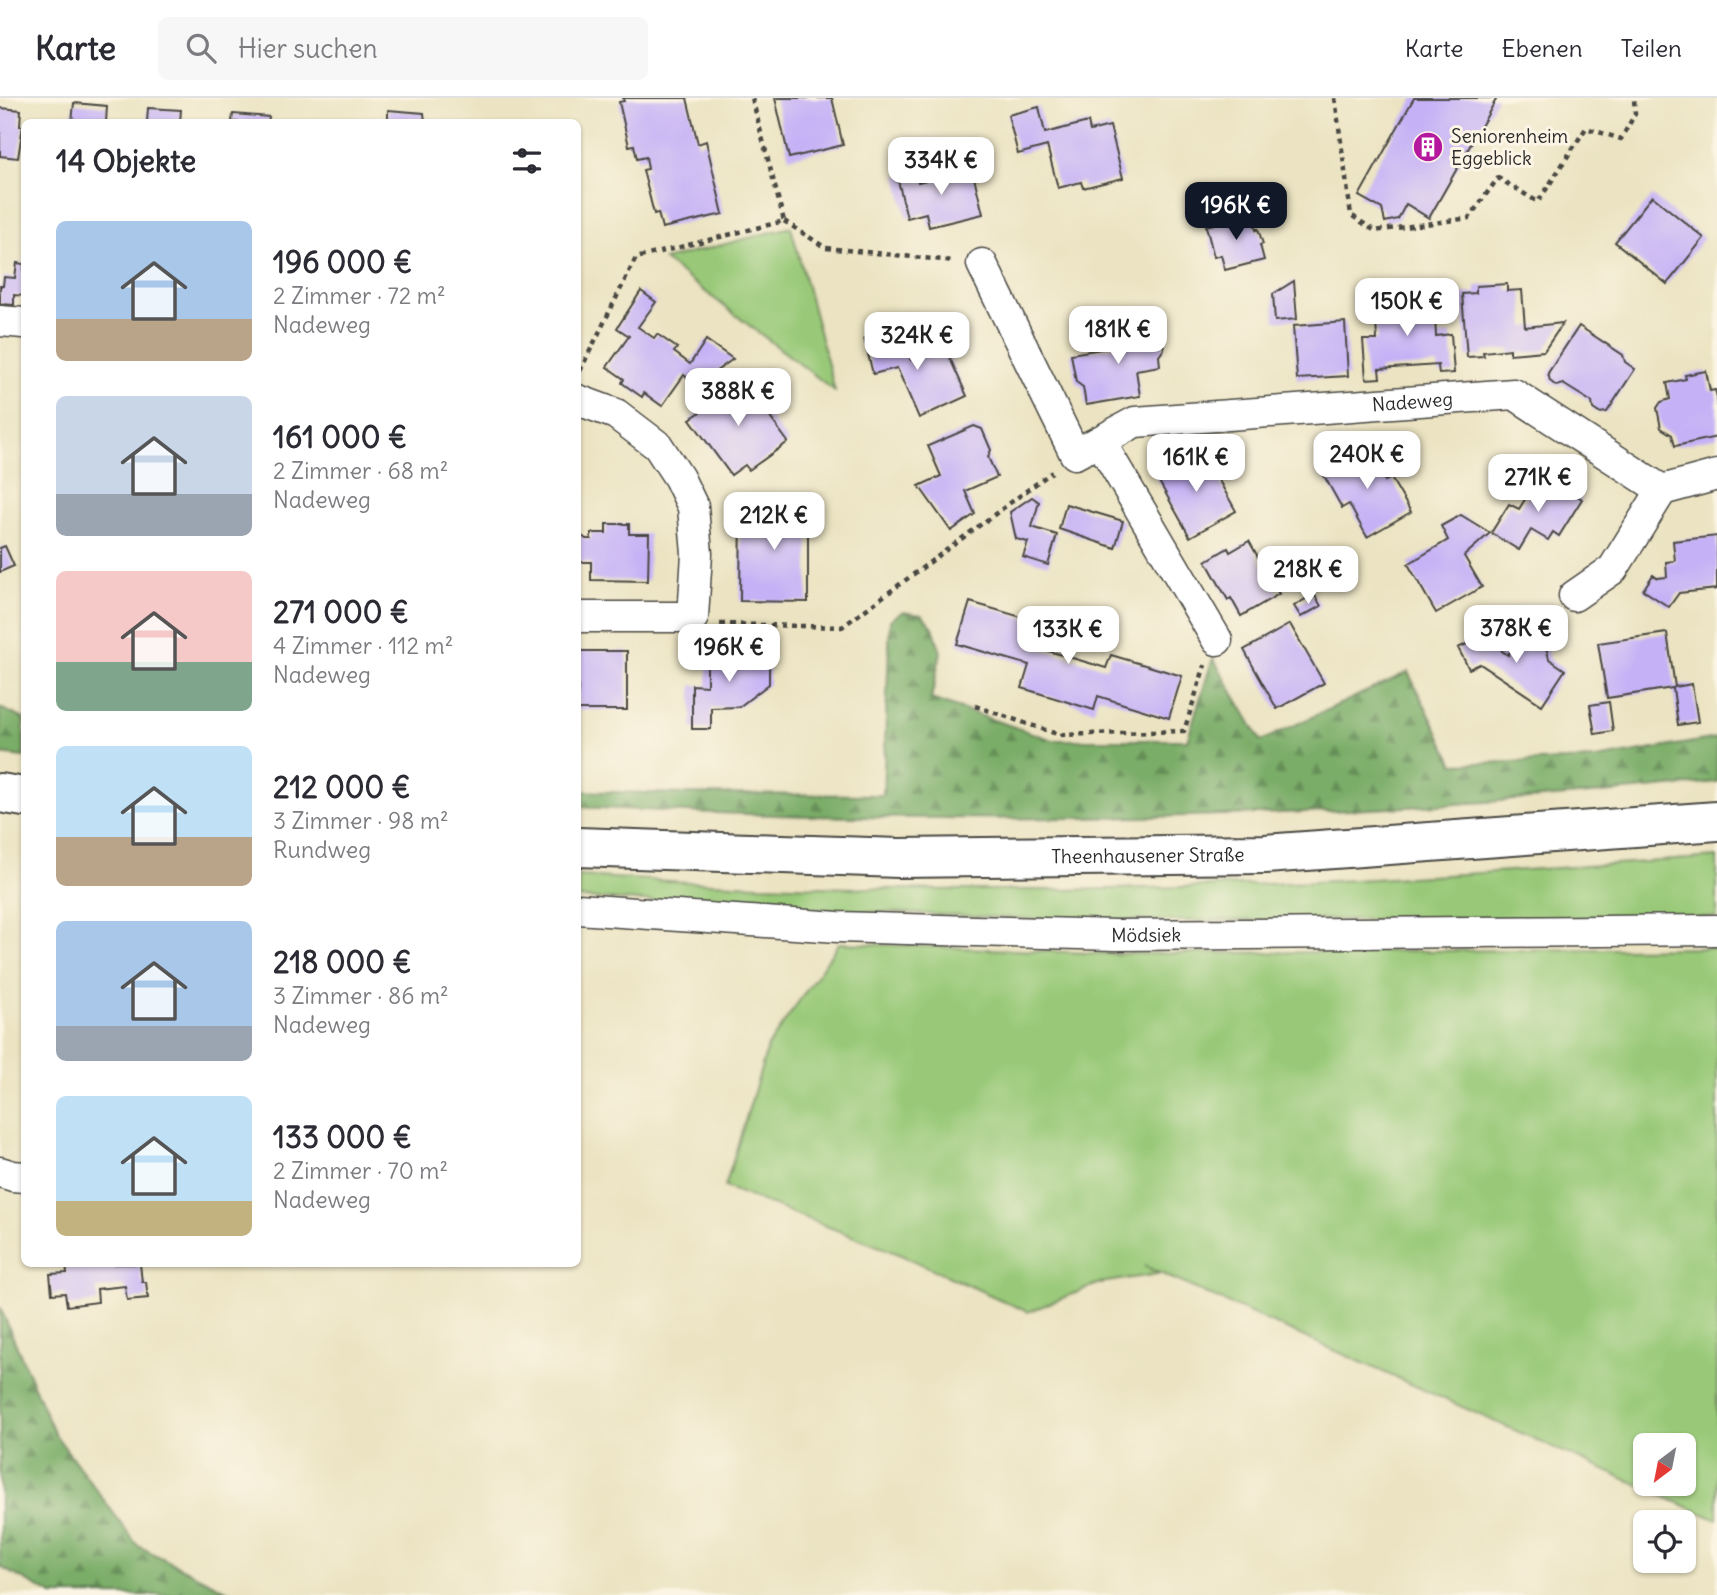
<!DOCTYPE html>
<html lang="de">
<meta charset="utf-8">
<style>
:root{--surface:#fff;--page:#f7f7f7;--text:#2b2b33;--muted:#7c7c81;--line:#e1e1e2;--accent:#111827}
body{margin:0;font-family:Delius,sans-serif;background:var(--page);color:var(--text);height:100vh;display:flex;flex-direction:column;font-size:26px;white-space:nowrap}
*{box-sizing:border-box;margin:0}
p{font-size:23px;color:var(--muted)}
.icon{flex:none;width:38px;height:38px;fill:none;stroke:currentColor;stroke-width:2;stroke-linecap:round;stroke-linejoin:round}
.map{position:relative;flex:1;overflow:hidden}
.drawer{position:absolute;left:21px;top:21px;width:560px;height:1148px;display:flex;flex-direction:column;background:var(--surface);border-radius:10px;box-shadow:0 2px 5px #0004}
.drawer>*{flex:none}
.needle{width:46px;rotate:212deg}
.controls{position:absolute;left:1633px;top:1335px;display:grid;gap:14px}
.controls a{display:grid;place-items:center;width:63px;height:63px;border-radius:10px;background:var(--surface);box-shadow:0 2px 5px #0004;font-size:35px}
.price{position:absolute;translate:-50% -60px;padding:0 16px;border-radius:14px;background:#fff;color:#222;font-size:23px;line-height:46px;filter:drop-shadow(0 2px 4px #0008)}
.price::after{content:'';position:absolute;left:50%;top:42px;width:21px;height:16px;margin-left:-10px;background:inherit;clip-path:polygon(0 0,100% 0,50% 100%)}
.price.on{background:var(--accent);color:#fff}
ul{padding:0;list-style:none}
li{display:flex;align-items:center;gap:21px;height:175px;padding:0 35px}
li span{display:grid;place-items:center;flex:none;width:196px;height:140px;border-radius:10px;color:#555}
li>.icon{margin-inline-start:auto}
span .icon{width:84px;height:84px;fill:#fffc;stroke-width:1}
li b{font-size:30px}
h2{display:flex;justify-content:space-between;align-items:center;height:84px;padding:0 35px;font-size:30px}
header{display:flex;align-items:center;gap:42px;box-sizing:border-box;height:98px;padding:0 35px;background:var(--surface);border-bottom:2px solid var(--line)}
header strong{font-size:33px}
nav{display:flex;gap:38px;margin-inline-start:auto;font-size:24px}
.search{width:490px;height:63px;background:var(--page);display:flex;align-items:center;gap:18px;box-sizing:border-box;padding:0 24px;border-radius:10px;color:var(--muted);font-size:26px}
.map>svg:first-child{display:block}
.green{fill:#99c978;stroke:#627a52;stroke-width:2;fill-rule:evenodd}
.forest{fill:url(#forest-firs);stroke:#526c4a;stroke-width:2}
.building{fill:#c5b1f6}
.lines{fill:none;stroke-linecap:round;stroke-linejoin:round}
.minor-casing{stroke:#484742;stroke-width:33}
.secondary-casing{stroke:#484742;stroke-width:42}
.path{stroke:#484742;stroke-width:4.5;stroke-dasharray:5 5;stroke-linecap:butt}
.minor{stroke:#fff;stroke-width:30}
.secondary{stroke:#fff;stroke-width:38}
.labels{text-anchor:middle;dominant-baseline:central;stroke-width:6;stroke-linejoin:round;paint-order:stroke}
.poi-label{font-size:19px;fill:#2b2b2b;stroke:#fcf5e5;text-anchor:start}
.street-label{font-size:19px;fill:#2b2b2b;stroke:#fcf5e5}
</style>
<header>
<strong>Karte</strong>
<div class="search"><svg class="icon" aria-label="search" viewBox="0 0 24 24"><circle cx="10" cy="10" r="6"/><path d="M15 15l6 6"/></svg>Hier suchen</div>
<nav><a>Karte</a><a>Ebenen</a><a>Teilen</a></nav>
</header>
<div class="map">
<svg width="1717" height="1497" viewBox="0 0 1717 1497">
<defs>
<pattern id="forest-firs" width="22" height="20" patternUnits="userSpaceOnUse" patternTransform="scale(1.75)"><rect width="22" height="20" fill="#7aad68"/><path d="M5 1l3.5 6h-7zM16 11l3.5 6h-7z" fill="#648d56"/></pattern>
</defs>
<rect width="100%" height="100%" fill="#fcf5e5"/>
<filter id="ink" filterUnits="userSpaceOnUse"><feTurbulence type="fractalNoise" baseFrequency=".0143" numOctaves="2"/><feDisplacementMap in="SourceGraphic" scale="14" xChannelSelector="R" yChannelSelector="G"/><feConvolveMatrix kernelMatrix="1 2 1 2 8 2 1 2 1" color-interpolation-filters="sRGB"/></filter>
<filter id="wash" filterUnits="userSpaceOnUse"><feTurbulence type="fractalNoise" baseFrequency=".00686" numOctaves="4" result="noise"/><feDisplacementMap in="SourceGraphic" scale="28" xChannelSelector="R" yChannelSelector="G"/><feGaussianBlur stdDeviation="1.57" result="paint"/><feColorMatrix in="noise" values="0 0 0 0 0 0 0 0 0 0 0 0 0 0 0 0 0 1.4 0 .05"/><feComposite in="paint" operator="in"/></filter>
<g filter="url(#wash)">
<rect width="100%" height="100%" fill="#ebe3c1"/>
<!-- green -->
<g class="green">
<path d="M 791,129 L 835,293 L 664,162 Z"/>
<path d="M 1717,759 L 1717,819 L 1163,823 L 1033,821 L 578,800 L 578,778 C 729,787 884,793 1036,792 C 1263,790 1490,775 1717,759 Z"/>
<path d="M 839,845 L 1115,856 L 1717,850 L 1717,1422 L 1144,1168 L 1158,1176 L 1100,1185 L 1028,1214 L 901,1157 L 725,1089 L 768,948 ZM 1645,1348 L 1684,1348 L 1684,1386 L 1645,1386 Z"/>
</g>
<!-- forest -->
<g class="forest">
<path d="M 902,514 L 922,517 L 933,529 L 941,554 L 931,601 L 1053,642 L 1187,642 L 1213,560 L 1261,643 L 1408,574 L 1454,666 L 1596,661 L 1717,640 L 1717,684 C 1339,724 957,729 578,709 L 578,693 L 686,696 L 883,697 L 890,522 Z"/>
<path d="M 0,610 L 24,621 L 24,659 L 0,656 Z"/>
<path d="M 0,1209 L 54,1335 L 138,1448 L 236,1497 L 53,1497 L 0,1469 Z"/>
</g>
<g id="blocks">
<!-- building -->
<g class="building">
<path d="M 623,0 L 687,0 L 698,46 L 706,43 L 723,116 L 662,130 L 658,115 L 654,116 L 643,72 L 648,71 L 646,59 L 637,61 L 634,47 L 629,48 L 619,4 L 624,3 Z"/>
<path d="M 775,0 L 832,0 L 843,47 L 789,60 Z"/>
<path d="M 1414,0 L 1497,0 L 1429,120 L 1406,106 L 1398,121 L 1385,124 L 1382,111 L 1359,98 Z"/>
<path d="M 74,5 L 107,8 L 106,24 L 72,24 Z"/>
<path d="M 1039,9 L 1045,35 L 1088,24 L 1090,33 L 1110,28 L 1123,80 L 1083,90 L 1081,84 L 1058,90 L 1047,48 L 1018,56 L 1008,17 Z"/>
<path d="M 0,10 L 21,12 L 20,28 L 23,28 L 18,60 L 0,58 Z"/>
<path d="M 148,10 L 181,12 L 180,24 L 147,24 Z"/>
<path d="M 388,12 L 424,15 L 425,24 L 388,24 Z"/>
<path d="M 233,16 L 269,19 L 268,24 L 232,24 Z"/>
<path d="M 954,71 L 955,75 L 972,71 L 983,116 L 929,129 L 926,115 L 907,120 L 897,78 L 916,73 L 918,84 L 935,80 L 934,76 Z"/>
<path d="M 1652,98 L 1704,140 L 1667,186 L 1615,144 Z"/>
<path d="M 1252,116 L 1256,132 L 1258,131 L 1263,146 L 1260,147 L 1264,162 L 1225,172 L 1221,157 L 1214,159 L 1206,128 Z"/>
<path d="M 17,165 L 24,166 L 24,198 L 14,197 L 14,207 L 0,206 L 0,188 L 3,188 L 4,179 L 15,180 Z"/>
<path d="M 1294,183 L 1297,221 L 1275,223 L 1273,196 Z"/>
<path d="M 1507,186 L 1507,193 L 1522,192 L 1525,229 L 1563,225 L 1544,253 L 1510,256 L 1510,251 L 1483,254 L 1484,258 L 1467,259 L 1462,196 L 1476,195 L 1476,188 Z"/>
<path d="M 641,193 L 656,204 L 638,229 L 654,240 L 657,236 L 677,250 L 674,254 L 690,266 L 706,242 L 733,261 L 697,287 L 684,277 L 662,308 L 644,295 L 642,299 L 622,285 L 624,281 L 607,269 L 629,238 L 617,230 Z"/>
<path d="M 1434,198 L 1436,238 L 1451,236 L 1454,275 L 1439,276 L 1438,267 L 1379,271 L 1380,280 L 1366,281 L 1363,242 L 1377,242 L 1375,202 Z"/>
<path d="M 1160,224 L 1164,251 L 1159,258 L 1160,268 L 1136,272 L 1140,298 L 1086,307 L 1083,289 L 1076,284 L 1071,256 L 1131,246 L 1128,230 Z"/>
<path d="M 1345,224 L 1348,278 L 1297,281 L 1293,228 Z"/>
<path d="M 1579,228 L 1623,257 L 1625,264 L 1635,271 L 1607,314 L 1599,315 L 1593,311 L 1592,304 L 1563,286 L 1556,288 L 1550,283 L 1548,275 Z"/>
<path d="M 898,231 L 911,262 L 944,247 L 967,298 L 919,320 L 897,270 L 873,276 L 864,240 Z"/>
<path d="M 1706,273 L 1710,293 L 1715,292 L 1717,299 L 1717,339 L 1675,348 L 1672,337 L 1661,330 L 1657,310 L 1661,304 L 1670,301 L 1667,285 L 1686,281 L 1685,277 Z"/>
<path d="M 740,278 L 788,344 L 749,372 L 745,367 L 731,377 L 690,321 L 705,311 L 701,306 Z"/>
<path d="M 974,328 L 982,331 L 991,352 L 988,359 L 997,379 L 965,393 L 975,416 L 951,433 L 919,388 L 941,378 L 928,348 Z"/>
<path d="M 1364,345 L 1385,383 L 1391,380 L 1411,414 L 1367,439 L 1349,406 L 1342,410 L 1323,376 L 1348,362 L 1345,355 Z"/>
<path d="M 1203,354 L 1236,413 L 1190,439 L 1157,380 Z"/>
<path d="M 1541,376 L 1582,401 L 1559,438 L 1553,434 L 1548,442 L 1531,432 L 1519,452 L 1491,435 L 1509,406 L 1519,411 Z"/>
<path d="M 1032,399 L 1039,404 L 1032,429 L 1057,437 L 1048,467 L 1023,459 L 1028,444 L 1016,441 L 1010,414 Z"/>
<path d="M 741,405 L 808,405 L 808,504 L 740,503 Z"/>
<path d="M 1066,406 L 1123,423 L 1115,450 L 1059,431 Z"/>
<path d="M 1461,417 L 1490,435 L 1464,458 L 1482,489 L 1436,515 L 1408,466 L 1448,442 L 1441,428 Z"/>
<path d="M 606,426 L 629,426 L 629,436 L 649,436 L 648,483 L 591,482 L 591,464 L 578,464 L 578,435 L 586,441 L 591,441 L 591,435 L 606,435 Z"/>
<path d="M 1717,438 L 1717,491 L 1679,495 L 1669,509 L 1643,492 L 1653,477 L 1657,480 L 1667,479 L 1666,464 L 1675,463 L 1673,443 Z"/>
<path d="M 1249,443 L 1279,496 L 1241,518 L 1231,500 L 1228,502 L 1206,463 L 1228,450 L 1230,454 Z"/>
<path d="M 5,448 L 14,468 L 0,474 L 0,450 Z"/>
<path d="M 1314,496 L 1321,508 L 1301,519 L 1294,508 Z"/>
<path d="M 970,504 L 1041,525 L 1035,549 L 1106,570 L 1111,557 L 1182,578 L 1169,620 L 1098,598 L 1094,612 L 1022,590 L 1029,567 L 957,546 Z"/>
<path d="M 1290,526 L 1324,585 L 1277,611 L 1244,552 Z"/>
<path d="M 1493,534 L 1502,553 L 1508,557 L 1521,536 L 1547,552 L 1549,561 L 1565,572 L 1542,607 L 1480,566 L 1469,571 L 1458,550 Z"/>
<path d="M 1667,535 L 1675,589 L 1692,586 L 1698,624 L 1678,627 L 1673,590 L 1607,600 L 1598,545 Z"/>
<rect x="578" y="553" width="49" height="59"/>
<path d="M 707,554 L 769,555 L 769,586 L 739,609 L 711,610 L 711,631 L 692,631 L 692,587 L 707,588 Z"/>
<path d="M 1609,604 L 1613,633 L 1595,636 L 1590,607 Z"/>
<path d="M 66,1166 L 140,1166 L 142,1184 L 146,1184 L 148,1200 L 127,1202 L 125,1188 L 97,1191 L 98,1204 L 67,1208 L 65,1195 L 52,1196 L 50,1176 L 67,1175 Z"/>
</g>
</g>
</g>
<g filter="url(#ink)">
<use href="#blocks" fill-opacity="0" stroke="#484742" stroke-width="2"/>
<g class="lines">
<!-- minor casing -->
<g class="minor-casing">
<g id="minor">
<path d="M 982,166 L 1075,356 L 1100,343 L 1217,542"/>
<path d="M 0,223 L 24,225"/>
<path d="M 578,302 L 616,316 L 658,348 L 679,380 L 693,409 L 697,456 L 693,519 L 578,519"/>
<path id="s1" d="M 1100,343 L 1135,324 L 1514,296 L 1662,392 L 1717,377"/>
<path d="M 1574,498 L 1613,471 L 1662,392"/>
<path id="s2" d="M 578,811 L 838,829 L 1115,837 L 1717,832"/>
<path d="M 0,1074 L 13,1078 L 24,1079"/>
</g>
</g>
<!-- secondary casing -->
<g class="secondary-casing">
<g id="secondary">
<path d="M 0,695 L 24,699"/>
<path id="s3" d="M 578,749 L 899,760 L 1265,756 L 1717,723"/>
</g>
</g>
<!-- path -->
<g class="path">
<path d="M 1335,0 L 1351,117 L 1375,133 L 1469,120 L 1498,80 L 1538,104 L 1586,30 L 1621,41 L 1635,16 L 1634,0"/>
<path d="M 784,123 L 826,150 L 953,163"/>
<path d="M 580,273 L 636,160 L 784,123 L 752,0"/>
<path d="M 720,526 L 842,529 L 1052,374"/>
<path d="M 975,608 L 1060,637 L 1184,633 L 1205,567"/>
</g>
<!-- minor -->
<use href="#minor" class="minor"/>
<!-- secondary -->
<use href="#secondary" class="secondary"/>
</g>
</g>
<!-- icons -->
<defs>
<g id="building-disc" transform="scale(1.575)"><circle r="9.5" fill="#b5179e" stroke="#fcf5e5"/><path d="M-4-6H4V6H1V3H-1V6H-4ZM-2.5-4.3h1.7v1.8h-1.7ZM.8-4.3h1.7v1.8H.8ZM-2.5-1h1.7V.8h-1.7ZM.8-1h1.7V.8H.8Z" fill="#fff"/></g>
</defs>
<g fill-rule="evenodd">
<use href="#building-disc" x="1428" y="49"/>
</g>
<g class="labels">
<!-- poi labels -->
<g class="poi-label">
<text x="1451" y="38">Seniorenheim<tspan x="1451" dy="22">Eggeblick</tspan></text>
</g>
<!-- street labels -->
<g class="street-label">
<text stroke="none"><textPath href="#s1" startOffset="318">Nadeweg</textPath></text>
<text stroke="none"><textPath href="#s3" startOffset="570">Theenhausener Straße</textPath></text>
<text stroke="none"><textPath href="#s2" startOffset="569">Mödsiek</textPath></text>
</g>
</g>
</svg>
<div class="controls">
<a><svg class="needle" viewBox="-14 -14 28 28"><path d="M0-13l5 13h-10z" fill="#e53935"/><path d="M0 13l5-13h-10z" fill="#7c7c81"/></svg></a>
<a><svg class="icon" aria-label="locate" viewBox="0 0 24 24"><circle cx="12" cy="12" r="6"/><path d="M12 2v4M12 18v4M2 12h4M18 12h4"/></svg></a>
</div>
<b class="price" style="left:941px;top:99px">334K €</b>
<b class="price on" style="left:1236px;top:144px">196K €</b>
<b class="price" style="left:1407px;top:240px">150K €</b>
<b class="price" style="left:1118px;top:268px">181K €</b>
<b class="price" style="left:917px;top:274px">324K €</b>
<b class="price" style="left:738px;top:330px">388K €</b>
<b class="price" style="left:1367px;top:393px">240K €</b>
<b class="price" style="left:1196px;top:396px">161K €</b>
<b class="price" style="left:1538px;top:416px">271K €</b>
<b class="price" style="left:774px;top:454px">212K €</b>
<b class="price" style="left:1308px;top:508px">218K €</b>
<b class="price" style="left:1516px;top:567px">378K €</b>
<b class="price" style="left:1068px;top:568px">133K €</b>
<b class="price" style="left:729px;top:586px">196K €</b>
<section class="drawer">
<h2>14 Objekte<svg class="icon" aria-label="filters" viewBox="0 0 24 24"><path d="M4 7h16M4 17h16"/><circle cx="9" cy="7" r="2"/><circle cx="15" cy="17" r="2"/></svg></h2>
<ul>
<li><span style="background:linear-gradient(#a9c7e8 70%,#b9a48a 0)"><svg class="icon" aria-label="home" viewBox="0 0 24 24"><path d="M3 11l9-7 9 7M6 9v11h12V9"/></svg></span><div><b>196 000 €</b><p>2 Zimmer · 72 m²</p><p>Nadeweg</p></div></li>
<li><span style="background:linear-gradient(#c9d6e8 70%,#9aa5b1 0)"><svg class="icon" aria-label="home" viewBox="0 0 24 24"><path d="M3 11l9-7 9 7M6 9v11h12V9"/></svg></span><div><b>161 000 €</b><p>2 Zimmer · 68 m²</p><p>Nadeweg</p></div></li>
<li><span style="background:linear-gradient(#f6c9c9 65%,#7fa58c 0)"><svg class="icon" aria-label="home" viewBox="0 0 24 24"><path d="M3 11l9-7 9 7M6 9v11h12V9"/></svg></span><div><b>271 000 €</b><p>4 Zimmer · 112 m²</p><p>Nadeweg</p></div></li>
<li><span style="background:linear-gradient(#bfe0f5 65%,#b9a48a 0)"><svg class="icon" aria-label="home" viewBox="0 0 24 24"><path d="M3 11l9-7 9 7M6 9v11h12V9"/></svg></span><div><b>212 000 €</b><p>3 Zimmer · 98 m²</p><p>Rundweg</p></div></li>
<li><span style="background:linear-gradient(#a9c7e8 75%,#9aa5b1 0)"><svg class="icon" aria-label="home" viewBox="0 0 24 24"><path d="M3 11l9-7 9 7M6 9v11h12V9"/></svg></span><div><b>218 000 €</b><p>3 Zimmer · 86 m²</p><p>Nadeweg</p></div></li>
<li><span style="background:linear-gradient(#bfe0f5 75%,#c2b280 0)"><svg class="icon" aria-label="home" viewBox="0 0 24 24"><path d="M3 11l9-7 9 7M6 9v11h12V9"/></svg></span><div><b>133 000 €</b><p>2 Zimmer · 70 m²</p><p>Nadeweg</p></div></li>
</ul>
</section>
</div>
